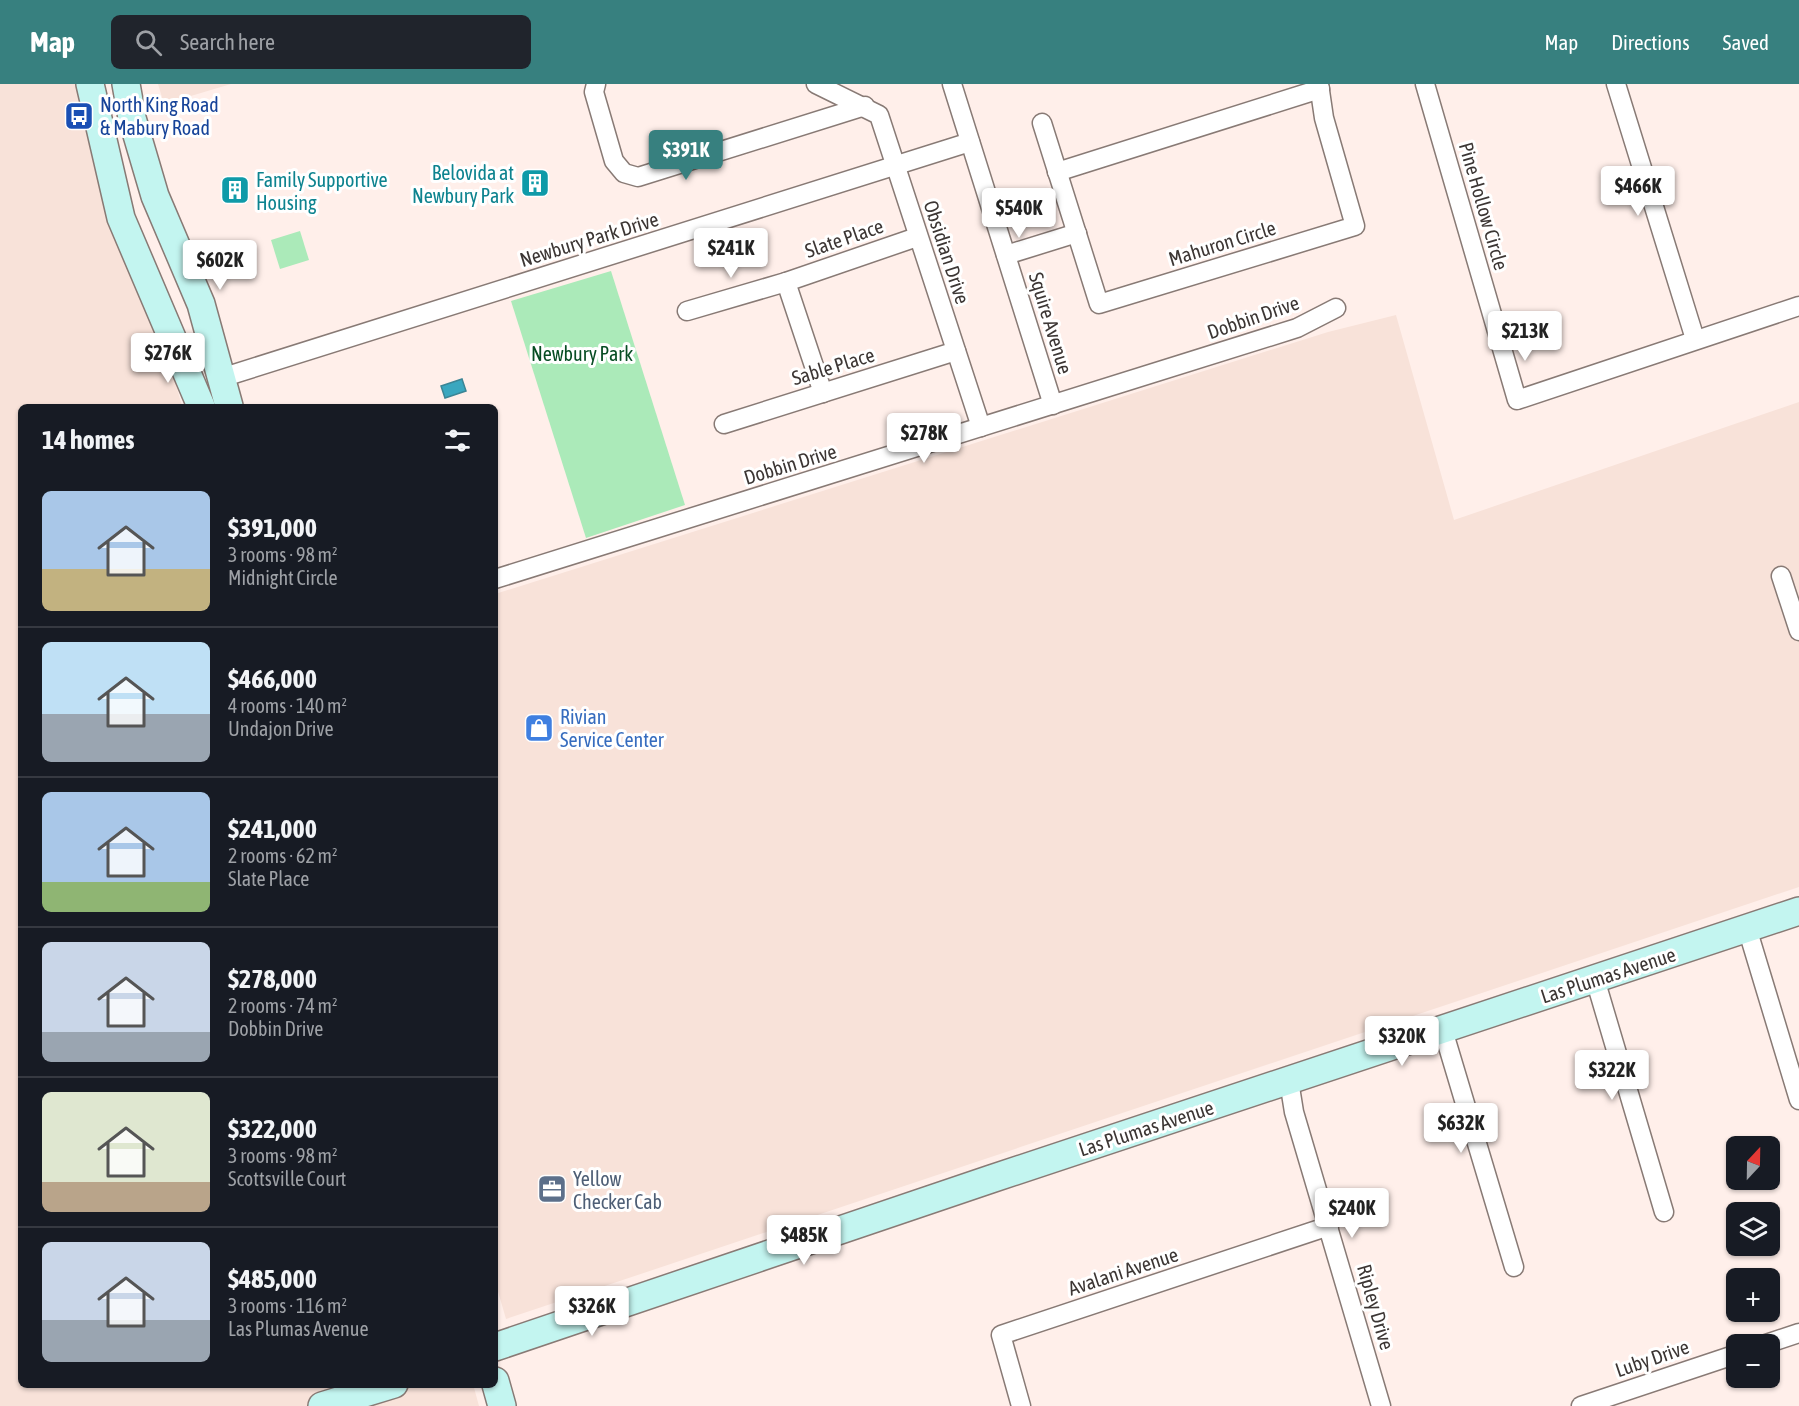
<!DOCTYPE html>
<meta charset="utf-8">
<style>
:root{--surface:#171b24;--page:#20242c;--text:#f1f3f6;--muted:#9ea1a6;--line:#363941;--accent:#37807f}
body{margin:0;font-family:"Asap Condensed",sans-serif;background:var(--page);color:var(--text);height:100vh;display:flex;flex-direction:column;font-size:22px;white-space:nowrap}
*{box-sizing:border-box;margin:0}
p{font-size:20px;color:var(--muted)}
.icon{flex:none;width:33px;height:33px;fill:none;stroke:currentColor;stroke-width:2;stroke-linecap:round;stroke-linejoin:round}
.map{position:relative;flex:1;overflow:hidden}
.details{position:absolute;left:18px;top:320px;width:480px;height:984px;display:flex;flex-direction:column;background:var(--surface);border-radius:9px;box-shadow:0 2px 4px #0004}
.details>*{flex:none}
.needle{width:39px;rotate:22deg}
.buttons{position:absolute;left:1726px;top:1052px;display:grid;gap:12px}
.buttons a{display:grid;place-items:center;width:54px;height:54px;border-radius:9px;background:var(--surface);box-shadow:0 2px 4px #0004;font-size:30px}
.price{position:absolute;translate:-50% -51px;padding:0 14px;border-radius:6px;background:#fff;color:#222;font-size:20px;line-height:39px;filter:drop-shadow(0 2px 3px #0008)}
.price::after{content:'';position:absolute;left:50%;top:36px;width:18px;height:14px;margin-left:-9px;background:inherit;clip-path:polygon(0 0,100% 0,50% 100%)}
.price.selected{background:var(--accent);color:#fff}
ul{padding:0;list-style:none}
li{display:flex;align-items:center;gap:18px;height:150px;padding:0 24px}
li+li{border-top:2px solid var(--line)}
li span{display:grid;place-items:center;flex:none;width:168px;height:120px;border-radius:9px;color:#555}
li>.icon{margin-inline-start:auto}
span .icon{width:72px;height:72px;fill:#fffc;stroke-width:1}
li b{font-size:26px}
h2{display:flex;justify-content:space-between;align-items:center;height:72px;padding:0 24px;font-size:26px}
header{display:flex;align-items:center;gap:36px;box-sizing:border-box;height:84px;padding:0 30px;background:var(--accent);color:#fff}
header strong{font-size:28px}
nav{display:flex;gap:33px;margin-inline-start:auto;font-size:21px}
.search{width:420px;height:54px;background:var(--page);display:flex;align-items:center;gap:15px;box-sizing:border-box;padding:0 21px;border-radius:9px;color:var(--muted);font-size:22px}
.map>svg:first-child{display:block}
.built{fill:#f8e2d9}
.green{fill:#abeab9}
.water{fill:#3aa7bf;stroke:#3b8595;stroke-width:1.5}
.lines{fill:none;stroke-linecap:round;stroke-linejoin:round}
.street-casing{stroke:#887a75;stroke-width:21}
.secondary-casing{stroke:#887a75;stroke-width:30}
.street{stroke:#fff;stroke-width:18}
.secondary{stroke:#c3f5f0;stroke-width:27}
.labels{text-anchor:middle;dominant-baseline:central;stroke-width:6;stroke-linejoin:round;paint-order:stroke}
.transit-label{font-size:20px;fill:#164399;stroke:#fff;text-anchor:start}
.culture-label{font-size:20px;fill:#0d838f;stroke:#fff;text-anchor:end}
.street-label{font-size:20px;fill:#3c3634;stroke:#fff}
.park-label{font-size:20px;fill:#074d23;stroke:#fff}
.shop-label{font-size:20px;fill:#366cbe;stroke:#fff;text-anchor:start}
.service-label{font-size:20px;fill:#4e5e75;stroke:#fff;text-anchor:start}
</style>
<header>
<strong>Map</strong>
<div class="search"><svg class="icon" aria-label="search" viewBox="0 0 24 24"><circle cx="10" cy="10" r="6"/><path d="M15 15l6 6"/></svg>Search here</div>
<nav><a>Map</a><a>Directions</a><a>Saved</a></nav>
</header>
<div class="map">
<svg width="1799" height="1322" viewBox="0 0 1799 1322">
<rect width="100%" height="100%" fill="#ffefea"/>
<!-- built -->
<g class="built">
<path d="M 0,0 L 99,0 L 130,139 L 182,322 L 21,322 L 21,1300 L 473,1300 L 479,1322 L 0,1322 Z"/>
<path d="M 158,0 L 231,0 L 164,20 Z"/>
<path d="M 1396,231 L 1454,436 L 1799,318 L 1799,803 L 506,1235 L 495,1197 L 495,510 L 1328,248 Z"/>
</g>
<!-- green -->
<g class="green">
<path d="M 300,147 L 309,176 L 280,185 L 271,156 Z"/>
<path d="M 611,187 L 685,421 L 586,454 L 511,217 Z"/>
</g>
<!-- water -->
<path class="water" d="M 462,295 L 466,307 L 445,314 L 441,302 Z"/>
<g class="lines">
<!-- street casing -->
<g class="street-casing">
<g id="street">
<path d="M 596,0 L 594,8 L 614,77 L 624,89 L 638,93 L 865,22"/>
<path d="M 816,0 L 879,31 L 981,343"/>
<path d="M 952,0 L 1053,321"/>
<path d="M 1425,0 L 1517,316 L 1799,222"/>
<path d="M 1616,0 L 1695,255"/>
<path d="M 1042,39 L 1099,220 L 1355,142 L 1324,34 L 1319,0"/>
<path d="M 1057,88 L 1320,5"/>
<path d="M 1006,171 L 1077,149"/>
<path d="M 687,227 L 786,198"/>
<path d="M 221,294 L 970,58"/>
<path d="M 823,309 L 786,198 L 917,153"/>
<path d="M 724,340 L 956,267"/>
<path d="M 1781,492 L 1799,547"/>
<path d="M 495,495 L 1297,244 L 1336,224"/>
<path d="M 1747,844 L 1799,1016"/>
<path d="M 1595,895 L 1664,1128"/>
<path d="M 1443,946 L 1514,1183"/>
<path d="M 1289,997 L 1294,1028 L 1381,1322"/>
<path d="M 1766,1260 L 1799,1249"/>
<path d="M 1021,1322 L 1001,1251 L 1329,1142"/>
<path d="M 1581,1322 L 1737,1270"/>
</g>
</g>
<!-- secondary casing -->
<g class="secondary-casing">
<g id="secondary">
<path d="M 90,0 L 121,134 L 201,322"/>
<path d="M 126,0 L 132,34 L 155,112 L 201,220 L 229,322"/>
<path d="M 495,1263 L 991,1095 L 1799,827"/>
<path d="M 495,1297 L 502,1322"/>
<path d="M 322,1322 L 394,1300"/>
</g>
</g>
<!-- street -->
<use href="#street" class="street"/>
<!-- secondary -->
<use href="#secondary" class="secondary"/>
</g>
<!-- icons -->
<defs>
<g id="bus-square" transform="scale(1.5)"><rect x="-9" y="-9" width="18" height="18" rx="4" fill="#1a4fb4" stroke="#fff"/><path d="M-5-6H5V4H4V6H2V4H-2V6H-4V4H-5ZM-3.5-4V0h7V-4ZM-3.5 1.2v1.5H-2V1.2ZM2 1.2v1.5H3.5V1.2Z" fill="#fff"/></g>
<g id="building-square" transform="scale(1.5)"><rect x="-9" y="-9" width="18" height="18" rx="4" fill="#0f9aa8" stroke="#fff"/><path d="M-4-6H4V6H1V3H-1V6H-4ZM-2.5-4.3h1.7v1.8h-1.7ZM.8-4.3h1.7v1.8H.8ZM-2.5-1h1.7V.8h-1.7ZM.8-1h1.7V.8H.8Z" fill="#fff"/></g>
<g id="shop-square" transform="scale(1.5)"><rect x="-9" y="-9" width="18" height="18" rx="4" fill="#3f7fe0" stroke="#fff"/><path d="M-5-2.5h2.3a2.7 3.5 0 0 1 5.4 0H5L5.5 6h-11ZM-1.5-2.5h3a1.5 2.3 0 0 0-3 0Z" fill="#fff"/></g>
<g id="office-square" transform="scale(1.5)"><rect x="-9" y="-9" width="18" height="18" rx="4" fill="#5c6f8a" stroke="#fff"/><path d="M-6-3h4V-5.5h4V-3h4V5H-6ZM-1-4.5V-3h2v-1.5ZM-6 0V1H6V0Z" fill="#fff"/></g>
</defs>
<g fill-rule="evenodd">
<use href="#bus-square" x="79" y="32"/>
<use href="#building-square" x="535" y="99"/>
<use href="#building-square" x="235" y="106"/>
<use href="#shop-square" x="539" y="644"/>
<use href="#office-square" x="552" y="1105"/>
</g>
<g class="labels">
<!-- transit labels -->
<g class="transit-label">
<text x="100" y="20">North King Road<tspan x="100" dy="23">&amp; Mabury Road</tspan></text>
</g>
<!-- culture labels -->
<g class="culture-label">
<text x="514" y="88">Belovida at<tspan x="514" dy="23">Newbury Park</tspan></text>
<text x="256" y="95" text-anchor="start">Family Supportive<tspan x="256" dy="23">Housing</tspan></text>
</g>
<!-- street labels -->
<g class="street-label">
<text transform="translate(1484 122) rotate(74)">Pine Hollow Circle</text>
<text transform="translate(844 154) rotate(-19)">Slate Place</text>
<text transform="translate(589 155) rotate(-17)">Newbury Park Drive</text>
<text transform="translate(1222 159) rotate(-17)">Mahuron Circle</text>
<text transform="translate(947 168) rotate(72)">Obsidian Drive</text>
<text transform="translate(1253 233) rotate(-19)">Dobbin Drive</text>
<text transform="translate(1051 239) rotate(73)">Squire Avenue</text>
<text transform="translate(833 282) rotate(-17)">Sable Place</text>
<text transform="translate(790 380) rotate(-17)">Dobbin Drive</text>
<text transform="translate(1608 891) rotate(-18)">Las Plumas Avenue</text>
<text transform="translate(1146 1044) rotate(-18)">Las Plumas Avenue</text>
<text transform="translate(1123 1187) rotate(-18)">Avalani Avenue</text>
<text transform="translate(1376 1223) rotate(74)">Ripley Drive</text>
<text transform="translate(1652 1274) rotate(-19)">Luby Drive</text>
</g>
<!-- park labels -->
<g class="park-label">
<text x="582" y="269">Newbury Park</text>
</g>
<!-- shop labels -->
<g class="shop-label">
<text x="560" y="632">Rivian<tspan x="560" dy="23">Service Center</tspan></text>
</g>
<!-- service labels -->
<g class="service-label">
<text x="573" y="1094">Yellow<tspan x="573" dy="23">Checker Cab</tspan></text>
</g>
</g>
</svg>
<div class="buttons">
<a><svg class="needle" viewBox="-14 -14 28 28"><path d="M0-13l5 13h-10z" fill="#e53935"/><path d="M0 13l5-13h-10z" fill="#9ea1a6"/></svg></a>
<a><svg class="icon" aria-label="layers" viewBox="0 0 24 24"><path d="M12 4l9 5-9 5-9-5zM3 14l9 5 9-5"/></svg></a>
<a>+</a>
<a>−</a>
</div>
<b class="price selected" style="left:686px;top:97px">$391K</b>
<b class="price" style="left:1638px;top:133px">$466K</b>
<b class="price" style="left:1019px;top:155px">$540K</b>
<b class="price" style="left:731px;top:195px">$241K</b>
<b class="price" style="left:220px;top:207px">$602K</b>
<b class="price" style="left:1525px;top:278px">$213K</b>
<b class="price" style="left:168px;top:300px">$276K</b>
<b class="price" style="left:924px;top:380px">$278K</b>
<b class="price" style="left:1402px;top:983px">$320K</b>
<b class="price" style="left:1612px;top:1017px">$322K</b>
<b class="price" style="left:1461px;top:1070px">$632K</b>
<b class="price" style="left:1352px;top:1155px">$240K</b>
<b class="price" style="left:804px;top:1182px">$485K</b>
<b class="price" style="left:592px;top:1253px">$326K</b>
<section class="details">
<h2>14 homes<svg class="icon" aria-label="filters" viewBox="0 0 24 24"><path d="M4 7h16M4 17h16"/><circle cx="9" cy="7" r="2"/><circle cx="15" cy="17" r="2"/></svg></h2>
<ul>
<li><span style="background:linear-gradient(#a9c7e8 65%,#c2b280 0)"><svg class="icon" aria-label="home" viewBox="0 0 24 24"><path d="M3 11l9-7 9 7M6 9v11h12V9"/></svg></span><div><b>$391,000</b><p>3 rooms · 98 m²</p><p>Midnight Circle</p></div></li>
<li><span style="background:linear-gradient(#bfe0f5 60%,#9aa5b1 0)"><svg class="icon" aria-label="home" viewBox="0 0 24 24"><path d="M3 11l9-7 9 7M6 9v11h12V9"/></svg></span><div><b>$466,000</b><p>4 rooms · 140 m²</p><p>Undajon Drive</p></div></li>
<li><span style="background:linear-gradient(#a9c7e8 75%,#8fb573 0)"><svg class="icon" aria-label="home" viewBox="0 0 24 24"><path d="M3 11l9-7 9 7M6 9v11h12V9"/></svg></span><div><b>$241,000</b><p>2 rooms · 62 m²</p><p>Slate Place</p></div></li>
<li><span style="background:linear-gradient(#c9d6e8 75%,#9aa5b1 0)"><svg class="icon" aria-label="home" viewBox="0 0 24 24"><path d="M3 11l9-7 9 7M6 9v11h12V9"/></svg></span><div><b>$278,000</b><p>2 rooms · 74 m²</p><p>Dobbin Drive</p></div></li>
<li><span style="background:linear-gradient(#dfe7d0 75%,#b9a48a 0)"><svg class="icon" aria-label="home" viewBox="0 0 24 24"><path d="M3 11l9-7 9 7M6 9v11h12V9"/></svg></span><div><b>$322,000</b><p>3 rooms · 98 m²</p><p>Scottsville Court</p></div></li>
<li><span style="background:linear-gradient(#c9d6e8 65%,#9aa5b1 0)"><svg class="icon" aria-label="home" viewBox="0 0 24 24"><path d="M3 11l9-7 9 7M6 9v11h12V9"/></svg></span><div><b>$485,000</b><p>3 rooms · 116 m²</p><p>Las Plumas Avenue</p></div></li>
</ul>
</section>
</div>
